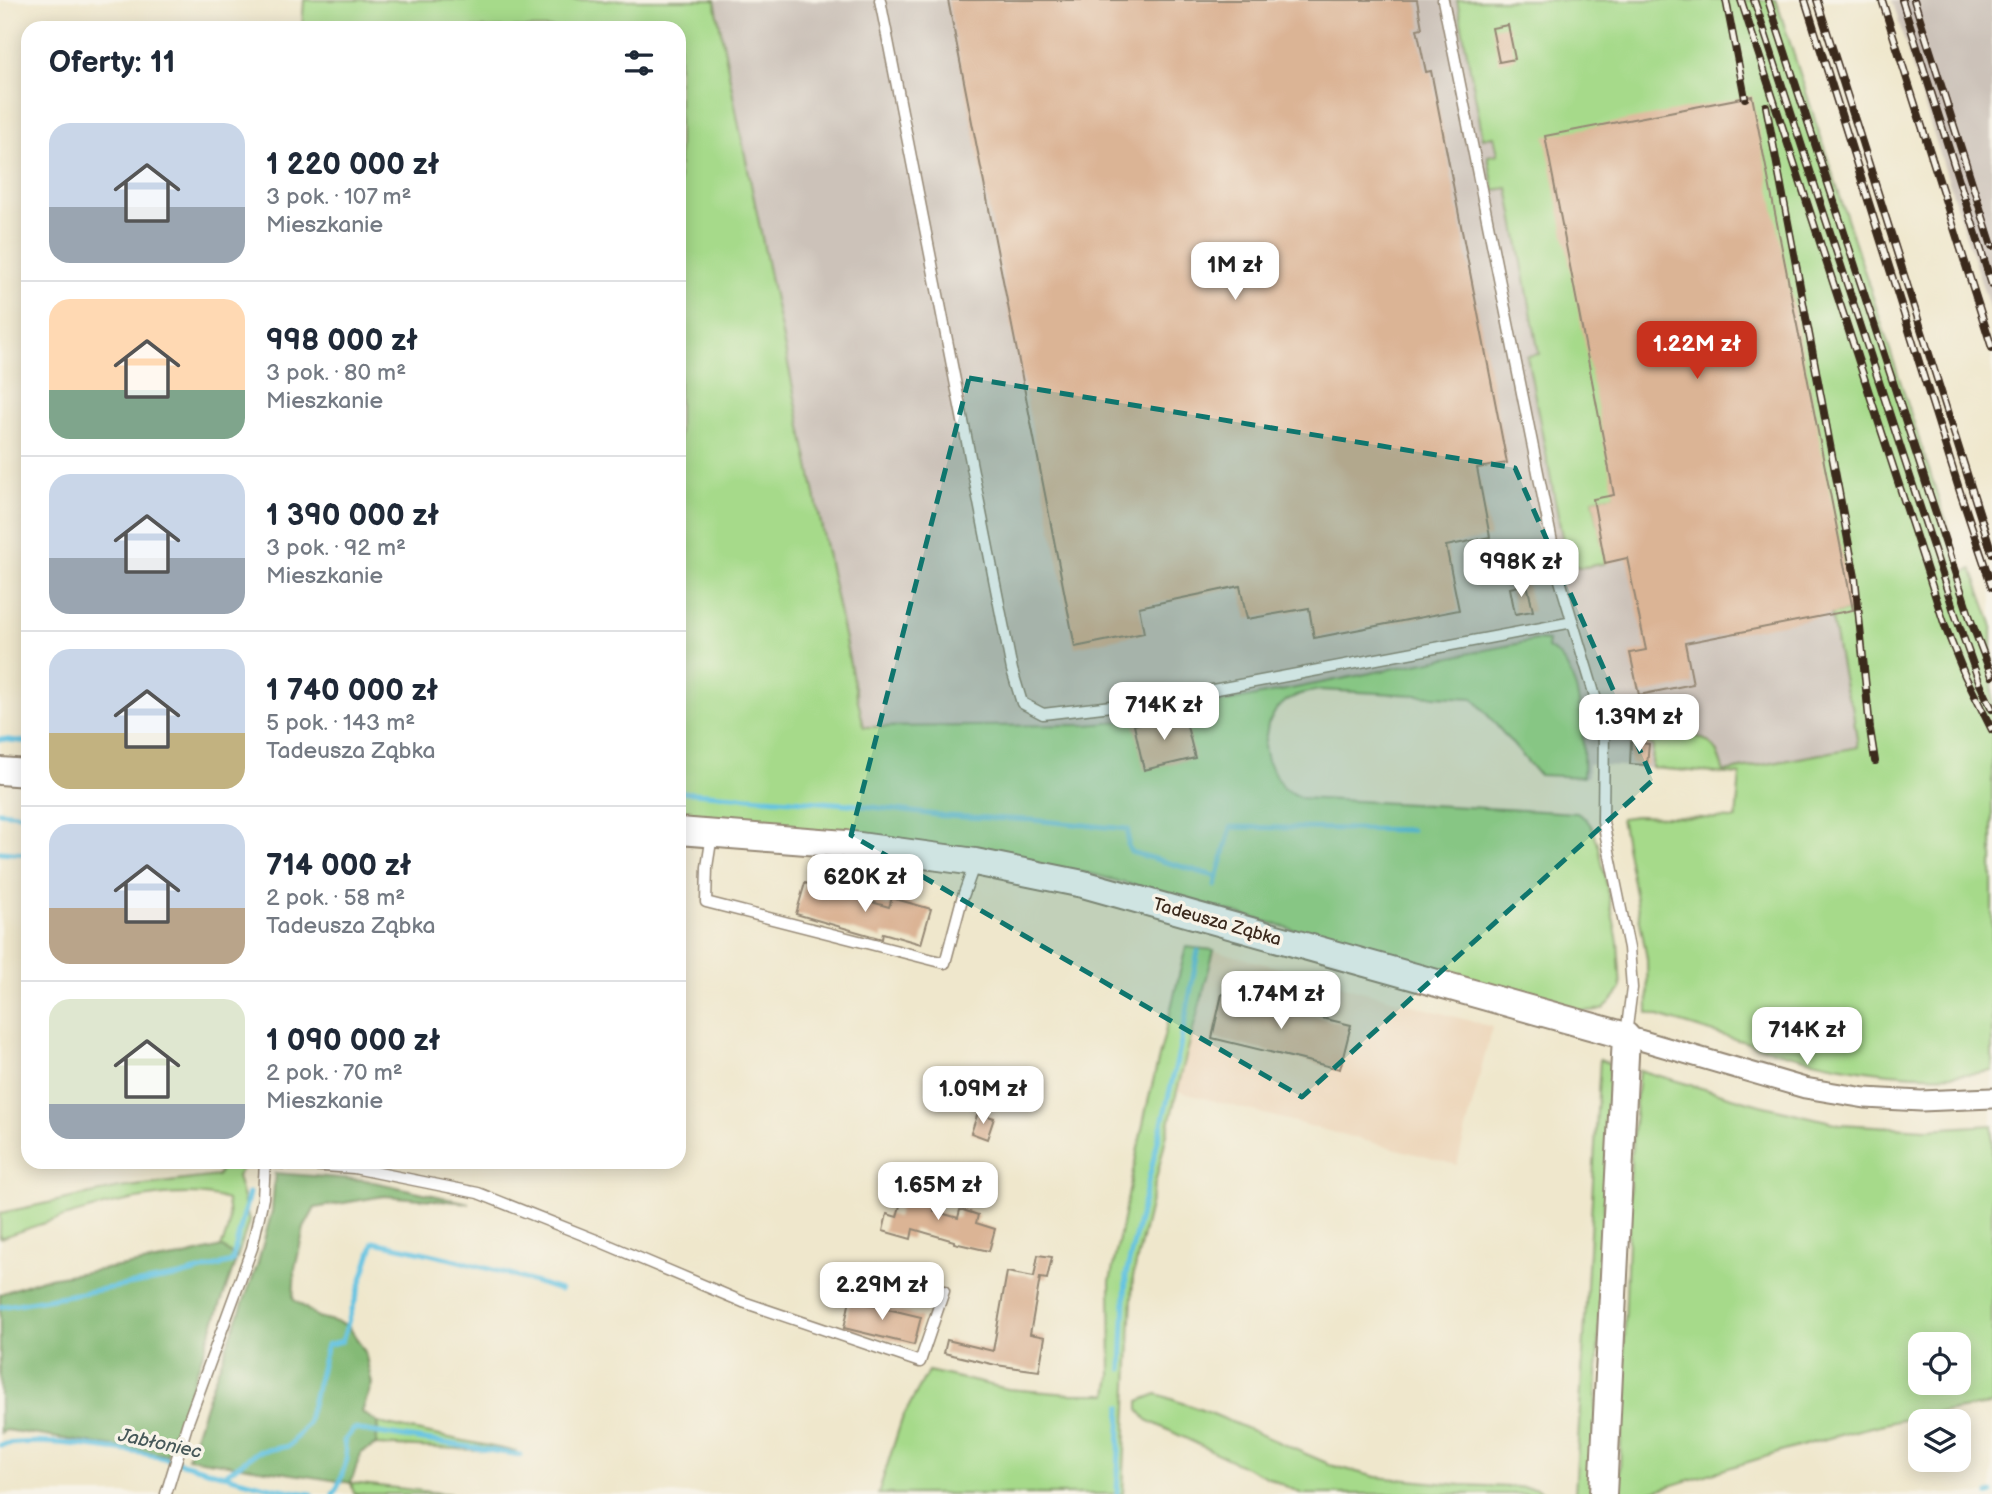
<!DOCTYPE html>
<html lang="pl">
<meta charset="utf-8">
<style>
:root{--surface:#fff;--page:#f2f2f3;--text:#1f2937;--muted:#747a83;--line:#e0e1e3;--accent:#c8321e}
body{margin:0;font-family:"Balsamiq Sans",sans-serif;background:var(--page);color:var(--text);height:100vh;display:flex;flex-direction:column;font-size:26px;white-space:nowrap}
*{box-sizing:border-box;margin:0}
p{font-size:23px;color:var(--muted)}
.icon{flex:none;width:38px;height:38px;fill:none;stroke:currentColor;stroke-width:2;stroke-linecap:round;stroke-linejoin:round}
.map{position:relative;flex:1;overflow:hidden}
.panel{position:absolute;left:21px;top:21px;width:665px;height:1148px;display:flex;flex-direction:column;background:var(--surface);border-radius:21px;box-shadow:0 4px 18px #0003}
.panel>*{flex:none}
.buttons{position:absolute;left:1908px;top:1332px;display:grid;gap:14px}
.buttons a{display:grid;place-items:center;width:63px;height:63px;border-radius:14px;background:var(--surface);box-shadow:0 4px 18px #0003;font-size:35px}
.price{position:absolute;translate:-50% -60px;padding:0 16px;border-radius:14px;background:#fff;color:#222;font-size:23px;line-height:46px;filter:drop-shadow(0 2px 4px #0008)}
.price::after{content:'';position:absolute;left:50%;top:42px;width:21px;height:16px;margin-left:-10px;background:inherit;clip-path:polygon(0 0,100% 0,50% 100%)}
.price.active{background:var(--accent);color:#fff}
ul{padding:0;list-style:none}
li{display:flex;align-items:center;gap:21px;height:175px;padding:0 28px}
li+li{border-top:2px solid var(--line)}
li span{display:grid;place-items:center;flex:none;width:196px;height:140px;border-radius:21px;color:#555}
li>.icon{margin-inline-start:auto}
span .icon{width:84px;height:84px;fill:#fffc;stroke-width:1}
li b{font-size:30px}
h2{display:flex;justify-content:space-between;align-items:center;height:84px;padding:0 28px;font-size:30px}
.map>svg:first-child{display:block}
.built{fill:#edd7bb}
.industrial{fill:#ccc2b9}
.green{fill:#a6da8a;stroke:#708254;stroke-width:2;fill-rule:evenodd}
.forest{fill:#84ba76;stroke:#60724a;stroke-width:2}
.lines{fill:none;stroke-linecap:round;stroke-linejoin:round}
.stream{stroke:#64c3e2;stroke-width:5}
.building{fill:#dbb495}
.lane-casing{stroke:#958875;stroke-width:13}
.street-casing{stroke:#958875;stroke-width:23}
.secondary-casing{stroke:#958875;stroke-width:30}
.lane{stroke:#fff;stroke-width:10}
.street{stroke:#fff;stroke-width:19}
.secondary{stroke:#fff;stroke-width:26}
.rail-casing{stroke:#3b2a1e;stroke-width:8}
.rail{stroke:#f7f3e8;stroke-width:5;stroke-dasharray:16;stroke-linecap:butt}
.marked{fill:#0f766e;fill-opacity:0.2;stroke:#0f766e;stroke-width:5;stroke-dasharray:14 9;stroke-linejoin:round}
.labels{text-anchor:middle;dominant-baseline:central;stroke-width:7;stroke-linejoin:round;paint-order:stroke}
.street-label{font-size:18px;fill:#3b2a1e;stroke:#f7f3e8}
.water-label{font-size:19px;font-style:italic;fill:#475859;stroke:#f7f3e8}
</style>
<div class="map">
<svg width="1992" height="1494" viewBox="0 0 1992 1494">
<rect width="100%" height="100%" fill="#f7f3e8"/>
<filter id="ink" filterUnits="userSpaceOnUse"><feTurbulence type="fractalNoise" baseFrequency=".0143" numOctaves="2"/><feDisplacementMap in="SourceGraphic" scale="14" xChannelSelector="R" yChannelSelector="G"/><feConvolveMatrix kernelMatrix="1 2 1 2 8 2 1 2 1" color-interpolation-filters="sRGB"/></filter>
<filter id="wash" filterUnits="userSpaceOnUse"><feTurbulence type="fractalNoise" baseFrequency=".00686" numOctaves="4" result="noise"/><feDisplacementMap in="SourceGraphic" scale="28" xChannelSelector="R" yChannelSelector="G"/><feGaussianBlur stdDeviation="1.57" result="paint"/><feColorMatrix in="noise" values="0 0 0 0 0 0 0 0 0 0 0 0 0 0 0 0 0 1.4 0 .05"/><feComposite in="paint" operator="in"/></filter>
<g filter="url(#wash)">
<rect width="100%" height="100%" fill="#efe7cc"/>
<!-- built -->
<path class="built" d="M 1214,950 L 1492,1027 L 1457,1165 L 1177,1091 Z"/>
<!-- industrial -->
<g class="industrial">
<path d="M 447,0 L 1776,0 L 1963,574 L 1972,569 L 1992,624 L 1992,830 L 1739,774 L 1588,764 L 1588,777 L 1539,775 L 1535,755 L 1452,660 L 1241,703 L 1236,791 L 703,731 L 679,28 Z"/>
<path d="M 1892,0 L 1992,0 L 1992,317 L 1917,82 Z"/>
</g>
<!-- green -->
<g class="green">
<path d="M 304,0 L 715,0 L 738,121 L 852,674 L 864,727 L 1087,725 L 1131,721 L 1536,640 L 1548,641 L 1547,648 C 1584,663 1584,742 1583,777 L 1539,775 L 1473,698 L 1319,690 L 1300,694 L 1287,700 L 1276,710 L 1268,724 L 1264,746 L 1267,761 L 1283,788 L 1301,798 L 1577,813 L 1586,819 L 1592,827 L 1599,847 L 1618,942 L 1621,989 C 1606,1008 1605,1012 1580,1011 L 1271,923 L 1092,874 L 679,818 L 679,28 L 302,28 Z"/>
<path d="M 1457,0 L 1776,0 L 1963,574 L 1972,569 L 1992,624 L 1992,1071 C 1875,1090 1759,1045 1648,1013 L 1647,959 L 1621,818 L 1636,816 L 1736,819 L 1740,775 L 1652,768 L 1653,745 L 1631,742 L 1631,734 L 1698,737 C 1717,743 1718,755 1724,772 L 1858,747 L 1852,705 L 1846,693 L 1831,614 L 1853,610 L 1614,495 L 1593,499 L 1606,563 C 1581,567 1573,575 1564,547 L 1527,356 L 1539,354 L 1508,188 L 1494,190 L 1488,156 L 1498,154 L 1494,136 L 1483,138 Z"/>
<path d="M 1186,947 L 1214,950 L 1177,1091 L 1133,1277 L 1123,1494 L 878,1494 L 902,1419 L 928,1371 L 1008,1389 L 1070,1394 L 1108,1394 L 1111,1376 L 1110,1281 L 1146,1110 Z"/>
<path d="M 1600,1059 L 1610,1064 L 1592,1494 L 1575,1494 Z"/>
<path d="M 1639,1070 L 1760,1105 L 1840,1124 L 1927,1129 L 1992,1125 L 1992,1405 C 1873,1418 1758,1460 1644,1494 L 1619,1494 L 1631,1155 ZM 1920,1344 L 1958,1344 L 1958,1382 L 1920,1382 Z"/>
<path d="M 226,1162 L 247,1162 L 237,1176 L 249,1221 L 237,1258 L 221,1247 C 230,1228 230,1222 227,1200 C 170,1179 57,1218 0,1238 L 0,1213 L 119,1188 L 217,1176 Z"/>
<path d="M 1157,1394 L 1213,1414 L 1334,1466 L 1376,1477 L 1461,1485 L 1535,1488 L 1547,1494 L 1302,1494 L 1147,1420 L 1139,1410 L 1139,1401 Z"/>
<path d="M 378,1423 L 517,1452 L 376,1445 Z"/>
<path d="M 351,1483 L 451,1494 L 354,1494 Z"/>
</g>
<!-- forest -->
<g class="forest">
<path d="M 275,1173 L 365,1180 L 469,1203 L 384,1196 L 315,1208 L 304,1228 L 295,1269 L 293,1299 L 318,1317 L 348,1325 L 365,1352 L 372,1384 L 362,1412 L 378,1423 L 376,1445 L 361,1453 L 351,1483 L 188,1458 L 207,1399 L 257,1266 L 272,1211 Z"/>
<path d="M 221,1247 L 237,1258 L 167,1455 L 6,1430 L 0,1433 L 0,1294 L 42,1279 L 181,1257 Z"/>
</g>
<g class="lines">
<!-- stream -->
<g class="stream">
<path d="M 0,739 L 28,742"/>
<path d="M 679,792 L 848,804 L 945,816 L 1032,820 L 1128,829 L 1128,846 L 1131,852 L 1218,877"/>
<path d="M 0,812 L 28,815"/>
<path d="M 0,852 L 28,854"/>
<path d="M 1215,886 L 1231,827 L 1411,830"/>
<path d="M 254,1162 L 255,1164"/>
<path d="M 0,1307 L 180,1276 L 232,1262 L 249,1193"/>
<path d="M 1122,1369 L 1126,1275 L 1179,1052 L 1198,951"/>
<path d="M 0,1445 C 38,1439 74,1444 112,1449 C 128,1451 145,1453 160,1457 C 210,1470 260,1488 312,1494"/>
<path d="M 224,1475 L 257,1452 L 289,1446 L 307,1424 L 327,1345 L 342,1341 L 374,1242 C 437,1254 498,1270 560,1290"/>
<path d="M 333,1494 L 338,1486 L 347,1459 L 344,1441 L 354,1429 L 520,1455"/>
<path d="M 1117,1494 L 1121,1407"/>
<path d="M 1989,1494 L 1992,1493"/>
</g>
</g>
<g id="blocks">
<!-- building -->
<g class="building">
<path d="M 948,0 L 1417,0 L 1422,28 L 1417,29 L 1426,72 L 1431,71 L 1507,463 L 1477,468 L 1490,537 L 1446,546 L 1459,610 L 1314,638 L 1309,608 L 1247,619 L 1240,586 L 1139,607 L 1144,633 L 1075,647 Z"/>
<path d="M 1508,25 L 1515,59 L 1499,62 L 1492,28 Z"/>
<path d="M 1752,96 L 1853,610 L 1685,643 L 1693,684 L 1639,695 L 1630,653 L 1646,650 L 1627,558 L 1605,563 L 1593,499 L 1614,495 L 1545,136 Z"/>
<path d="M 1527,584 L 1533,611 L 1515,614 L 1510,588 Z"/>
<path d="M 1184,714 L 1195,758 L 1144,770 L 1134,725 Z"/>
<path d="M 1631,742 L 1649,744 L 1647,765 L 1630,764 Z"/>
<path d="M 805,883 L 889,907 L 892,898 L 931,909 L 921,944 L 883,933 L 882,939 L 796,914 Z"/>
<path d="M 1222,994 L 1351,1025 L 1340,1069 L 1212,1038 Z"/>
<path d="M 978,1113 L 994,1118 L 987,1139 L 971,1133 Z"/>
<path d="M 921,1185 L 937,1188 L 934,1211 L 958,1218 L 960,1210 L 963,1210 L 978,1215 L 976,1223 L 995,1229 L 989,1251 L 954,1243 L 954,1241 L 913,1229 L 911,1239 L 883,1231 L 887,1214 L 897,1217 L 902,1198 L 918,1202 Z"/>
<path d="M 1038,1255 L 1052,1257 L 1047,1279 L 1040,1278 L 1030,1334 L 1045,1337 L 1039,1371 L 996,1365 L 944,1353 L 947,1340 L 993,1351 L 1007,1272 L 1034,1277 Z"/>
<path d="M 850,1300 L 921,1317 L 914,1345 L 844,1328 Z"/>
</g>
</g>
</g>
<g filter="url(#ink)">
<use href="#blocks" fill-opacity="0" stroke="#958875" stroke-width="2"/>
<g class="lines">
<!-- lane casing -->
<g class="lane-casing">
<g id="lane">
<path d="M 880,0 L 1012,670 L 1022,703 L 1043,714 L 1154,701 L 1573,622"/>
<path d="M 1443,0 L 1559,577 L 1604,726 L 1603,822 L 1629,948 L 1632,988 L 1626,1035"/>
<path d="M 712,835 L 707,867 L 706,902 L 945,963 L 962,899 L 975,863"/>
<path d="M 166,1494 L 188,1422 L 252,1248 L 263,1198 L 265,1162 L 354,1168 L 478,1193 L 601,1242 L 743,1302 L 920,1362 L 944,1291"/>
</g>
</g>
<!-- street casing -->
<g class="street-casing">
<path id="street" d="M 1626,1036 L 1805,1088 L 1865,1098 L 1921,1101 L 1992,1098"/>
</g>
<!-- secondary casing -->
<g class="secondary-casing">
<g id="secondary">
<path d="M 0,771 L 28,773"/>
<path d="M 679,831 L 845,844 L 975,862 L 1083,884 L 1626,1036 L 1603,1494"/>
</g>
</g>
<!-- lane -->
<use href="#lane" class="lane"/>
<!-- street -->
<use href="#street" class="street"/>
<!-- secondary -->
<use href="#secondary" class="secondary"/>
<!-- rail casing -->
<g class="rail-casing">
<g id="rail">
<path d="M 1726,0 L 1745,98"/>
<path d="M 1741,0 L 1946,629 L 1965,676 L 1992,730"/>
<path d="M 1754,0 L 1955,614 L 1980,684 L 1992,709"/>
<path d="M 1768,0 L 1971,621 L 1992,676"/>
<path d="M 1805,0 L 1960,492 L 1992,587"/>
<path d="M 1817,0 L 1992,553"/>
<path d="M 1882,0 L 1992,348"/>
<path d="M 1902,0 L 1992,285"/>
<path d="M 1914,0 L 1992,246"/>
<path d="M 1766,106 L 1855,577 L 1870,729 L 1875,761"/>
</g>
</g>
<!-- rail -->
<use href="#rail" class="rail"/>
</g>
</g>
<!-- marked area -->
<path class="marked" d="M 969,378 L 1515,468 L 1653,780 L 1302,1097 L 851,835 Z"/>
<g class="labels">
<!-- street labels -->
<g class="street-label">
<text transform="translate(1217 922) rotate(16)">Tadeusza Ząbka</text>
</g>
<!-- water labels -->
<g class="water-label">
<text transform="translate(160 1444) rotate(12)">Jabłoniec</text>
</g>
</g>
</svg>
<div class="buttons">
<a><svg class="icon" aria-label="locate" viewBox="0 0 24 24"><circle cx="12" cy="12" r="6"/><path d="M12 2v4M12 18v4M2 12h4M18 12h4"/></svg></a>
<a><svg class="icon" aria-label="layers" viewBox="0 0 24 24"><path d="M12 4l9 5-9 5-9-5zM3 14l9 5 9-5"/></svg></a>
</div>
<b class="price" style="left:1235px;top:302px">1M zł</b>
<b class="price active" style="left:1697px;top:381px">1.22M zł</b>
<b class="price" style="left:1521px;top:599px">998K zł</b>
<b class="price" style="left:1164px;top:742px">714K zł</b>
<b class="price" style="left:1639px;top:754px">1.39M zł</b>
<b class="price" style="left:865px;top:914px">620K zł</b>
<b class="price" style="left:1281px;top:1031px">1.74M zł</b>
<b class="price" style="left:1807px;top:1067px">714K zł</b>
<b class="price" style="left:983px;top:1126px">1.09M zł</b>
<b class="price" style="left:938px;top:1222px">1.65M zł</b>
<b class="price" style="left:882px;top:1322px">2.29M zł</b>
<section class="panel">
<h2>Oferty: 11<svg class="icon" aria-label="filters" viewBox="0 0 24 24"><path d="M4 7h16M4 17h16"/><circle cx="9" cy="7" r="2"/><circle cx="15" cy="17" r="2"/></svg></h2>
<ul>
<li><span style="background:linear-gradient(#c9d6e8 60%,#9aa5b1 0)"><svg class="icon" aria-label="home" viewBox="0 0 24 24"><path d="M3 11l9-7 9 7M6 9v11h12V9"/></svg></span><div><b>1 220 000 zł</b><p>3 pok. · 107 m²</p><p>Mieszkanie</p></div></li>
<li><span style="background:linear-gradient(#ffd9b3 65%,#7fa58c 0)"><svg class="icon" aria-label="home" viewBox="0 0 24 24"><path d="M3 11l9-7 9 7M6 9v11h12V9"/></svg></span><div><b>998 000 zł</b><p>3 pok. · 80 m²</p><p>Mieszkanie</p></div></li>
<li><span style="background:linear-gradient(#c9d6e8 60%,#9aa5b1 0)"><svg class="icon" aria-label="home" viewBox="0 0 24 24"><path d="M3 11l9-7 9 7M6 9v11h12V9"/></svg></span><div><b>1 390 000 zł</b><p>3 pok. · 92 m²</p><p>Mieszkanie</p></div></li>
<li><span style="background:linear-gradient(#c9d6e8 60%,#c2b280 0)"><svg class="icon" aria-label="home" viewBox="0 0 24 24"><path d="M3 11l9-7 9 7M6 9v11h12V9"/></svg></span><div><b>1 740 000 zł</b><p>5 pok. · 143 m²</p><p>Tadeusza Ząbka</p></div></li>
<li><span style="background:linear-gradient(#c9d6e8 60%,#b9a48a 0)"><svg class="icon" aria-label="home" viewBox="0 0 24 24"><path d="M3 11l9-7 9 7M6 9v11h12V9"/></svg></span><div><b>714 000 zł</b><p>2 pok. · 58 m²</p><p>Tadeusza Ząbka</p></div></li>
<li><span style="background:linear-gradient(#dfe7d0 75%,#9aa5b1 0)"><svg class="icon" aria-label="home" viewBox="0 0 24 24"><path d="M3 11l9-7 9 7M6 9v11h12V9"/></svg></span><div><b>1 090 000 zł</b><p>2 pok. · 70 m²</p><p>Mieszkanie</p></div></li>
</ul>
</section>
</div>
